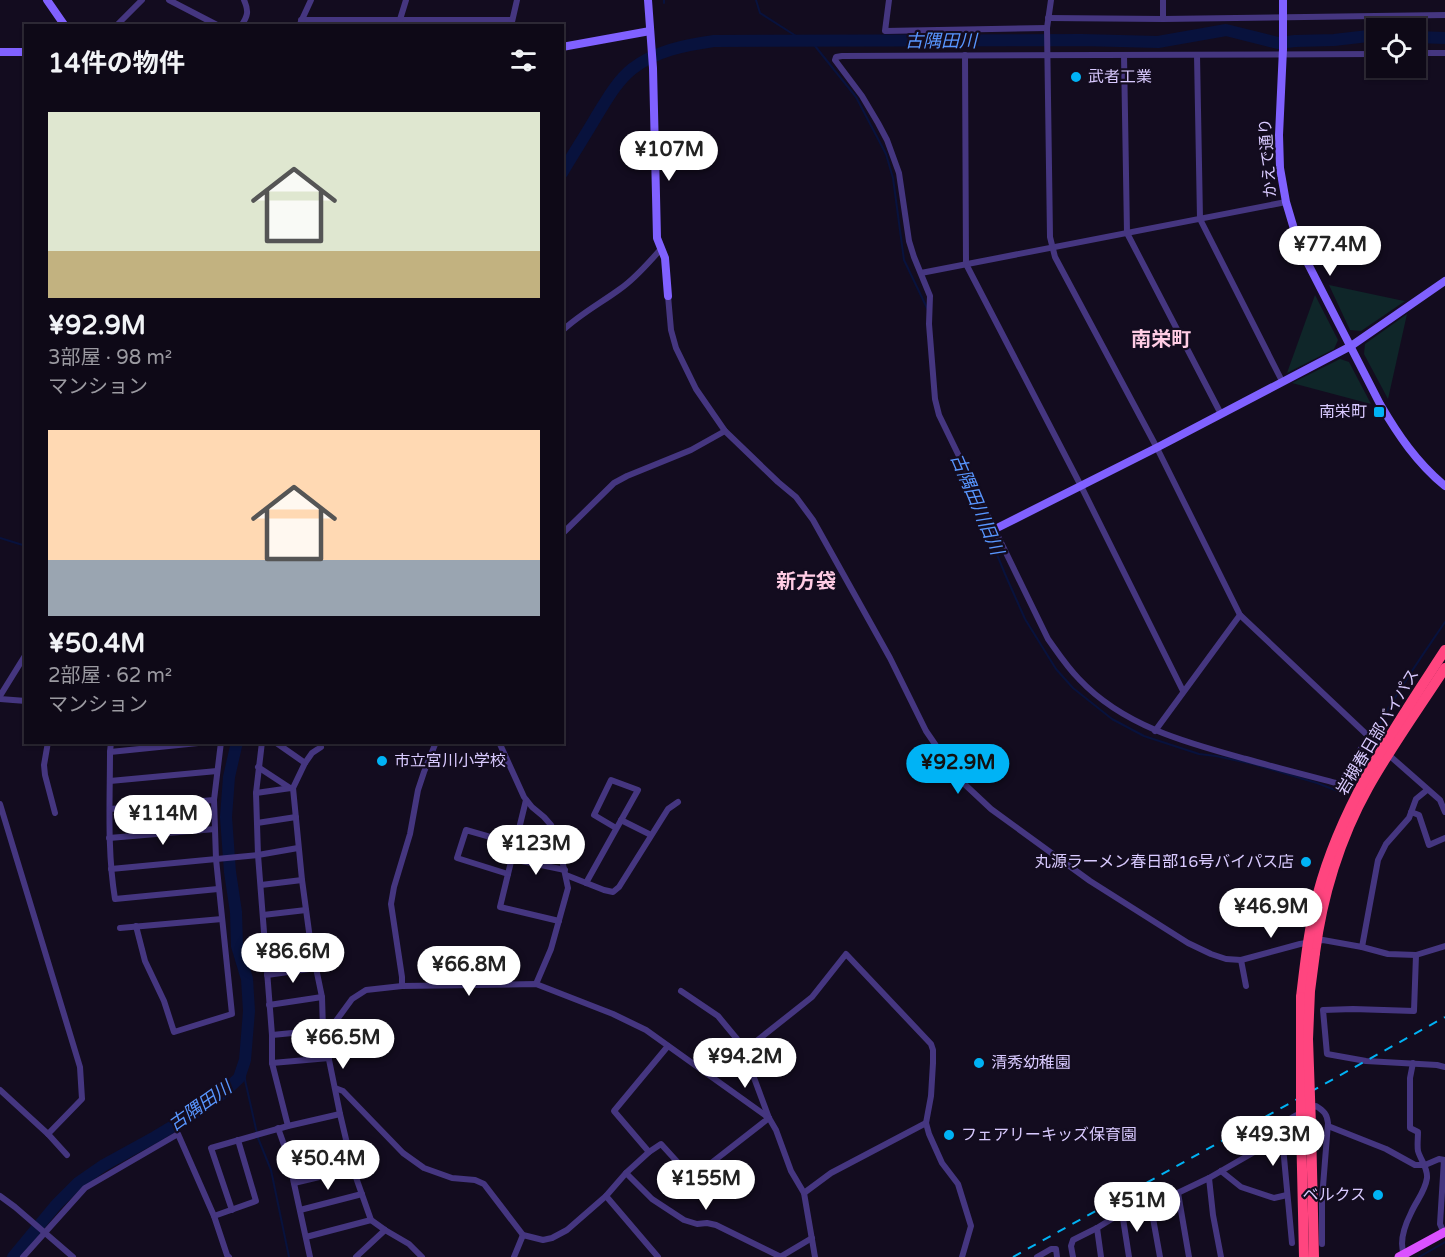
<!DOCTYPE html>
<html lang="ja">
<meta charset="utf-8">
<style>
:root{--surface:#0e0917;--page:#1c1724;--text:#f1f3f6;--muted:#9b9aa1;--line:#2e2a36;--accent:#00b3f5}
body{margin:0;font-family:"Varela Round","Noto Sans JP",sans-serif;background:var(--page);color:var(--text);height:100vh;display:flex;flex-direction:column;font-size:22px;white-space:nowrap}
*{box-sizing:border-box;margin:0}
p{font-size:20px;color:var(--muted)}
.icon{flex:none;width:33px;height:33px;fill:none;stroke:currentColor;stroke-width:2;stroke-linecap:round;stroke-linejoin:round}
.map{position:relative;flex:1;overflow:hidden}
.side{position:absolute;left:24px;top:24px;width:540px;height:720px;display:flex;flex-direction:column;background:var(--surface);border-radius:0px;box-shadow:0 2px 4px #0004,0 0 0 2px var(--line)}
.side>*{flex:none}
.tools{position:absolute;left:1366px;top:18px;display:grid;gap:12px}
.tools a{display:grid;place-items:center;width:60px;height:60px;border-radius:0px;background:var(--surface);box-shadow:0 2px 4px #0004,0 0 0 2px var(--line);font-size:30px}
.price{position:absolute;translate:-50% -51px;padding:0 14px;border-radius:21px;background:#fff;color:#222;font-size:20px;line-height:39px;filter:drop-shadow(0 2px 3px #0008)}
.price::after{content:'';position:absolute;left:50%;top:36px;width:18px;height:14px;margin-left:-9px;background:inherit;clip-path:polygon(0 0,100% 0,50% 100%)}
.price.current{background:var(--accent);color:#111}
ul{padding:0;list-style:none}
li{display:grid;align-content:center;gap:12px;height:318px;padding:0 24px}
li span{display:grid;place-items:center;height:186px;border-radius:0px;color:#555}
li>.icon{margin-inline-start:auto}
span .icon{width:108px;height:108px;fill:#fffc;stroke-width:1}
li b{font-size:26px}
h2{display:flex;justify-content:space-between;align-items:center;height:72px;padding:0 24px;font-size:26px}
.map>svg:first-child{display:block}
.green{fill:#0f2629}
.lines{fill:none;stroke-linecap:round;stroke-linejoin:round}
.stream{stroke:#08123d;stroke-width:2}
.river{stroke:#08123d;stroke-width:12}
.street{stroke:#453680;stroke-width:6}
.secondary{stroke:#8061ff;stroke-width:8}
.primary{stroke:#db51ff;stroke-width:9}
.highway{stroke:#ff457f;stroke-width:10}
.rail{stroke:#00b3f5;stroke-width:2;stroke-dasharray:9 8;stroke-linecap:butt}
.highway-bridge{stroke:#ff457f;stroke-width:10}
.poi-dot{fill:#00b3f5;stroke:#130c1f;stroke-width:2}
.labels{text-anchor:middle;dominant-baseline:central;stroke-width:4.5;stroke-linejoin:round;paint-order:stroke}
.poi-label{font-size:16px;fill:#d9caff;stroke:#130c1f;text-anchor:start}
.street-label{font-size:16px;fill:#d9caff;stroke:#130c1f}
.water-label{font-size:18px;font-style:italic;fill:#5896ff;stroke:#130c1f}
.quarter-label{font-size:20px;font-weight:bold;fill:#ffcce4;stroke:#130c1f}
</style>
<div class="map">
<svg width="1445" height="1257" viewBox="0 0 1445 1257">
<rect width="100%" height="100%" fill="#130c1f"/>
<!-- green -->
<g class="green">
<path d="M 1329,285 L 1404,301 L 1405,301 L 1361,331 L 1350,330 Z"/>
<path d="M 1315,295 L 1338,340 L 1334,349 L 1287,373 Z"/>
<path d="M 1407,314 L 1388,399 L 1364,354 L 1365,344 Z"/>
<path d="M 1340,359 L 1349,362 L 1371,404 L 1292,383 Z"/>
</g>
<g class="lines">
<!-- stream -->
<g class="stream">
<path d="M 664,0 L 664,3"/>
<path d="M 756,0 L 760,13 L 796,36 L 811,41 L 856,97 L 886,154 L 893,178 L 904,260 L 927,308"/>
<path d="M 959,462 L 1005,574 L 1025,619 L 1056,669 L 1073,688 L 1112,719 L 1144,736 L 1199,754 L 1216,756 L 1253,764 L 1317,783 L 1343,793 C 1358,773 1367,749 1378,727 C 1397,691 1422,656 1445,622"/>
<path d="M 0,538 L 26,546"/>
<path d="M 245,1060 L 245,1080 L 258,1138 L 271,1170 L 289,1257"/>
<path d="M 1419,1257 L 1445,1242"/>
</g>
<!-- river -->
<g class="river">
<path d="M 1416,37 L 1445,38"/>
<path d="M 562,173 C 573,154 585,136 596,117 C 606,101 616,82 632,69 C 655,51 685,45 714,41 L 1082,40 L 1158,42 L 1226,30 L 1278,43 L 1295,41 L 1334,40 L 1377,35"/>
<path d="M 13,1257 L 56,1205 L 78,1183 L 104,1165 L 155,1137 L 200,1110 L 223,1093 L 239,1078 L 245,1060 L 249,1011 L 247,979 L 237,946 L 236,912 L 230,872 L 226,817 L 229,777 L 237,742"/>
</g>
<!-- street -->
<g class="street">
<path d="M 169,0 L 219,26"/>
<path d="M 889,0 L 885,31 L 1047,28"/>
<path d="M 1051,0 L 1047,28 L 1050,237 L 1055,257 L 1157,448 L 1240,615 L 1382,749 L 1440,800 L 1445,812"/>
<path d="M 1048,18 L 1163,19 L 1445,15"/>
<path d="M 1163,19 L 1163,0"/>
<path d="M 301,20 L 512,20"/>
<path d="M 116,26 L 142,0"/>
<path d="M 241,26 C 248,16 249,11 244,0"/>
<path d="M 299,26 L 311,0"/>
<path d="M 398,26 L 406,0"/>
<path d="M 511,26 L 517,0"/>
<path d="M 1416,53 L 1445,53"/>
<path d="M 965,55 L 966,264 L 1081,486 L 1183,691"/>
<path d="M 1124,55 L 1127,233 L 1221,414"/>
<path d="M 1197,55 L 1200,219 L 1282,381"/>
<path d="M 921,273 L 1286,202"/>
<path d="M 668,296 L 671,330 L 676,348 L 696,389 L 725,431 L 778,482 L 796,497 L 813,520 L 890,658 L 926,731 L 959,779 L 991,809 L 1090,881 L 1188,943 L 1211,954 L 1226,959 L 1241,960 L 1300,944 L 1323,940 L 1362,947 L 1388,954 L 1416,955 L 1445,946"/>
<path d="M 562,331 C 580,314 601,303 620,289 C 636,278 648,263 661,249"/>
<path d="M 562,534 L 614,483 L 627,476 L 691,450 L 725,431"/>
<path d="M 0,696 L 26,654"/>
<path d="M 0,699 L 26,701"/>
<path d="M 1155,731 L 1240,615"/>
<path d="M 1369,735 L 1340,784 C 1309,776 1277,768 1246,759 C 1187,743 1123,726 1079,679 C 1067,667 1058,653 1048,639 L 939,415 L 935,399 L 929,324 L 930,296 L 914,257 L 909,241 L 899,173 L 887,140 L 878,123 L 862,96 L 835,60 L 836,57 L 842,56 L 1377,54"/>
<path d="M 48,742 L 44,765 L 45,775 L 55,813"/>
<path d="M 111,742 L 110,752 C 110,801 107,850 115,899 L 218,889"/>
<path d="M 262,742 L 256,793 L 258,855 L 272,1035 L 272,1063 L 288,1126"/>
<path d="M 275,742 L 305,763"/>
<path d="M 318,742 L 321,747 L 312,753 L 305,763 L 293,788 L 302,880 L 310,939 L 322,997 L 323,1030 L 340,1114 L 353,1169 L 371,1220 L 385,1230 L 409,1244 L 422,1257"/>
<path d="M 499,742 L 524,797 L 532,807 L 544,817 L 551,825 L 558,841 L 568,888 L 551,949 L 536,984"/>
<path d="M 110,752 L 208,742"/>
<path d="M 258,767 L 290,788"/>
<path d="M 110,781 L 217,771"/>
<path d="M 256,793 L 291,788"/>
<path d="M 526,800 L 500,907 L 559,921"/>
<path d="M 0,804 L 80,1067 L 82,1099 L 48,1134"/>
<path d="M 110,809 L 214,800"/>
<path d="M 1411,812 L 1419,815 L 1429,845 L 1445,838"/>
<path d="M 621,820 L 651,835"/>
<path d="M 257,823 L 296,817"/>
<path d="M 109,838 L 215,829"/>
<path d="M 512,859 L 565,870"/>
<path d="M 111,869 L 258,855 L 298,848"/>
<path d="M 508,874 L 457,858 L 466,830 L 515,844"/>
<path d="M 566,875 L 604,890 L 613,892 L 619,887 L 668,809 L 678,802"/>
<path d="M 586,883 L 638,790 L 611,780 L 594,815 L 616,828"/>
<path d="M 261,885 L 302,880"/>
<path d="M 263,915 L 306,910"/>
<path d="M 136,926 L 145,961 L 164,1001 L 174,1032 L 232,1014 L 216,859 L 214,800 L 221,742"/>
<path d="M 120,928 L 222,919"/>
<path d="M 265,945 L 310,939"/>
<path d="M 1362,947 L 1378,860 L 1386,844 L 1409,818 L 1416,799 L 1427,790"/>
<path d="M 1416,955 L 1414,1011 L 1353,1009 L 1323,1010 L 1327,1054 L 1366,1061 L 1437,1065 L 1445,1067"/>
<path d="M 1241,960 L 1246,986"/>
<path d="M 267,975 L 316,968"/>
<path d="M 402,986 L 402,977 L 391,904 L 394,887 L 410,834 L 418,790 L 424,772 L 436,742"/>
<path d="M 681,991 L 718,1016 L 737,1039 L 744,1051 L 769,1118 L 776,1130 L 791,1171 L 804,1193 L 815,1257"/>
<path d="M 269,1005 L 322,997"/>
<path d="M 272,1035 L 323,1030 L 333,1025 L 352,999 L 366,990 L 402,986 L 536,984 L 613,1014 L 646,1030 L 769,1118"/>
<path d="M 744,1051 L 812,997 L 846,954 L 931,1044 L 933,1050 L 933,1063 L 931,1096 L 926,1123 L 929,1134 L 942,1163 L 958,1184 L 971,1226 L 962,1257"/>
<path d="M 272,1063 L 329,1058"/>
<path d="M 335,1088 L 343,1091 L 403,1153 L 424,1168 L 452,1178 L 475,1180 L 484,1184 L 523,1235 L 543,1240 L 552,1238 L 567,1230 L 606,1196 L 626,1173 L 649,1152 L 661,1144 L 692,1178 L 769,1118"/>
<path d="M 0,1090 L 48,1134 L 67,1155"/>
<path d="M 1310,1109 L 1316,1106 C 1324,1111 1327,1114 1328,1123 L 1322,1199 L 1322,1244"/>
<path d="M 1328,1126 L 1386,1149 L 1415,1165 L 1425,1165 L 1439,1159 L 1445,1160"/>
<path d="M 278,1128 L 288,1156 L 310,1257"/>
<path d="M 1261,1131 L 1268,1144"/>
<path d="M 1282,1136 C 1285,1120 1287,1120 1301,1113"/>
<path d="M 649,1152 L 614,1111 L 668,1046"/>
<path d="M 288,1156 L 347,1142"/>
<path d="M 1221,1171 L 1241,1187 L 1274,1198 L 1287,1195"/>
<path d="M 626,1173 L 652,1199 L 684,1220 L 697,1224 L 707,1223 L 716,1225 L 781,1257"/>
<path d="M 1209,1178 L 1282,1136 L 1292,1243"/>
<path d="M 294,1183 L 353,1169"/>
<path d="M 804,1193 L 831,1173 L 926,1123"/>
<path d="M 1178,1193 L 1189,1257"/>
<path d="M 0,1196 L 15,1207 L 73,1257"/>
<path d="M 606,1196 L 658,1257"/>
<path d="M 1149,1196 L 1160,1257"/>
<path d="M 232,1210 L 211,1148 L 288,1126 L 340,1114"/>
<path d="M 300,1210 L 362,1194"/>
<path d="M 1122,1212 L 1129,1257"/>
<path d="M 214,1216 L 256,1201 L 238,1140"/>
<path d="M 1097,1228 L 1101,1257"/>
<path d="M 1444,1233 L 1440,1224 L 1444,1160"/>
<path d="M 306,1237 L 371,1220"/>
<path d="M 1404,1254 C 1399,1242 1405,1225 1411,1213 C 1416,1201 1425,1192 1427,1178 C 1428,1168 1421,1161 1418,1151 C 1417,1146 1418,1138 1418,1132 L 1410,1128 L 1410,1078 L 1413,1063"/>
<path d="M 23,1257 L 85,1188 L 178,1134 L 214,1216 L 227,1255 L 229,1257"/>
<path d="M 356,1257 L 385,1230"/>
<path d="M 514,1257 L 523,1235"/>
<path d="M 780,1257 L 812,1238"/>
<path d="M 1037,1257 L 1051,1249 L 1056,1249 L 1057,1257"/>
<path d="M 1073,1257 L 1071,1246 L 1073,1240 L 1097,1228 L 1149,1196 L 1163,1200 L 1209,1178 L 1213,1215 L 1221,1257"/>
</g>
<!-- secondary -->
<g class="secondary">
<path d="M 47,0 L 65,26"/>
<path d="M 648,0 L 653,68 L 657,238 L 665,258 L 668,296"/>
<path d="M 1283,0 L 1283,49 L 1279,135 L 1280,168 L 1286,202 L 1297,239 L 1305,258 L 1380,404 C 1398,435 1417,463 1445,486"/>
<path d="M 562,47 L 650,31"/>
<path d="M 0,52 L 26,52"/>
<path d="M 995,529 L 1160,446 L 1351,346 L 1445,281"/>
</g>
<!-- primary -->
<path class="primary" d="M 1399,1257 L 1445,1232"/>
<!-- highway -->
<g class="highway">
<path d="M 1315,953 C 1322,897 1340,838 1368,788 C 1391,747 1419,708 1445,668"/>
<path d="M 1301,997 C 1305,963 1309,927 1318,893 C 1342,803 1395,727 1445,650"/>
<path d="M 1301,1125 L 1304,1257"/>
<path d="M 1311,1126 L 1314,1257"/>
</g>
<!-- rail -->
<path class="rail" d="M 1013,1257 L 1445,1017"/>
<!-- highway-bridge -->
<g class="highway-bridge">
<path d="M 1301,997 L 1301,1125"/>
<path d="M 1311,1126 L 1308,1039 L 1310,991 L 1315,953"/>
</g>
</g>
<!-- markers -->
<g class="poi-dot">
<circle cx="1076" cy="77" r="6"/>
<rect x="1373" y="406" width="12" height="12" rx="3"/>
<circle cx="382" cy="761" r="6"/>
<circle cx="1306" cy="862" r="6"/>
<circle cx="979" cy="1063" r="6"/>
<circle cx="949" cy="1135" r="6"/>
<circle cx="1378" cy="1195" r="6"/>
</g>
<g class="labels">
<!-- poi labels -->
<g class="poi-label">
<text x="1088" y="77">武者工業</text>
<text x="1367" y="412" text-anchor="end">南栄町</text>
<text x="394" y="761">市立宮川小学校</text>
<text x="1294" y="862" text-anchor="end">丸源ラーメン春日部16号バイパス店</text>
<text x="991" y="1063">清秀幼稚園</text>
<text x="961" y="1135">フェアリーキッズ保育園</text>
<text x="1366" y="1195" text-anchor="end">ベルクス</text>
</g>
<!-- street labels -->
<g class="street-label">
<text transform="translate(1268 158) rotate(-94)">かえで通り</text>
<text transform="translate(1378 732) rotate(-59)">岩槻春日部バイパス</text>
</g>
<!-- water labels -->
<g class="water-label">
<text x="941" y="41">古隅田川</text>
<text transform="translate(977 504) rotate(67)">古隅田川旧川</text>
<text transform="translate(200 1106) rotate(-35)">古隅田川</text>
</g>
<!-- quarter labels -->
<g class="quarter-label">
<text x="1161" y="340">南栄町</text>
<text x="806" y="582">新方袋</text>
</g>
</g>
</svg>
<div class="tools">
<a><svg class="icon" aria-label="locate" viewBox="0 0 24 24"><circle cx="12" cy="12" r="6"/><path d="M12 2v4M12 18v4M2 12h4M18 12h4"/></svg></a>
</div>
<b class="price" style="left:669px;top:182px">¥107M</b>
<b class="price" style="left:1330px;top:277px">¥77.4M</b>
<b class="price current" style="left:958px;top:795px">¥92.9M</b>
<b class="price" style="left:163px;top:846px">¥114M</b>
<b class="price" style="left:536px;top:876px">¥123M</b>
<b class="price" style="left:1271px;top:939px">¥46.9M</b>
<b class="price" style="left:293px;top:984px">¥86.6M</b>
<b class="price" style="left:469px;top:997px">¥66.8M</b>
<b class="price" style="left:343px;top:1070px">¥66.5M</b>
<b class="price" style="left:745px;top:1089px">¥94.2M</b>
<b class="price" style="left:1273px;top:1167px">¥49.3M</b>
<b class="price" style="left:328px;top:1191px">¥50.4M</b>
<b class="price" style="left:706px;top:1211px">¥155M</b>
<b class="price" style="left:1137px;top:1233px">¥51M</b>
<section class="side">
<h2>14件の物件<svg class="icon" aria-label="filters" viewBox="0 0 24 24"><path d="M4 7h16M4 17h16"/><circle cx="9" cy="7" r="2"/><circle cx="15" cy="17" r="2"/></svg></h2>
<ul>
<li><span style="background:linear-gradient(#dfe7d0 75%,#c2b280 0)"><svg class="icon" aria-label="home" viewBox="0 0 24 24"><path d="M3 11l9-7 9 7M6 9v11h12V9"/></svg></span><div><b>¥92.9M</b><p>3部屋 · 98 m²</p><p>マンション</p></div></li>
<li><span style="background:linear-gradient(#ffd9b3 70%,#9aa5b1 0)"><svg class="icon" aria-label="home" viewBox="0 0 24 24"><path d="M3 11l9-7 9 7M6 9v11h12V9"/></svg></span><div><b>¥50.4M</b><p>2部屋 · 62 m²</p><p>マンション</p></div></li>
</ul>
</section>
</div>
